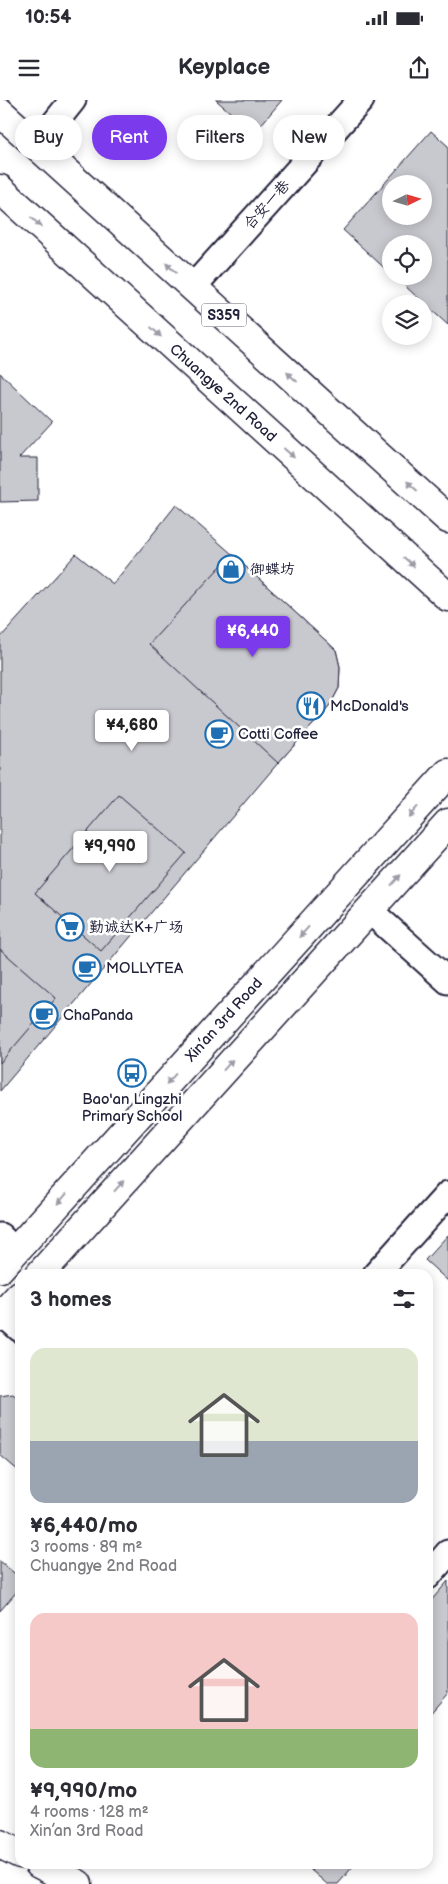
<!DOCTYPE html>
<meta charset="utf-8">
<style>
:root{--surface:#fff;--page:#f2f2f3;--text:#2b2b33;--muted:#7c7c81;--accent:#7c3aed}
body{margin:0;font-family:"Balsamiq Sans","LXGW WenKai TC",sans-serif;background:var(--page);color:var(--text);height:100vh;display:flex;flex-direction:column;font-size:19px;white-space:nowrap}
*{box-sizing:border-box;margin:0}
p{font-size:16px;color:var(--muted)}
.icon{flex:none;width:28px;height:28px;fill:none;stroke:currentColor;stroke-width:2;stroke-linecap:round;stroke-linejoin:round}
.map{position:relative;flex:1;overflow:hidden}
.drawer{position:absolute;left:15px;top:1169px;width:418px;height:600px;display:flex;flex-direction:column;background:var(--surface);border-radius:15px;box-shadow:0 2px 12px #0003}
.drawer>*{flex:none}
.hud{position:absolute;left:15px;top:15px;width:419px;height:45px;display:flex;gap:10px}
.needle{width:32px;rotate:85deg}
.tools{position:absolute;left:382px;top:75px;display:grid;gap:10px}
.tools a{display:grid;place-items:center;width:50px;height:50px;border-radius:50%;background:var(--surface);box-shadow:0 2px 12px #0003;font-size:25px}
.price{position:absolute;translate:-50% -42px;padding:0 11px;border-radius:5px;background:#fff;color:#222;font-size:16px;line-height:32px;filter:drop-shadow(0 1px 2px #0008)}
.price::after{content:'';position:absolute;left:50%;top:30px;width:15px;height:11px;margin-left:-8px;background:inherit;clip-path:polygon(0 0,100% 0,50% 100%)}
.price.active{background:var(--accent);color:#fff}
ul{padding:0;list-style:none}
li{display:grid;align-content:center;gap:10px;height:265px;padding:0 15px}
li span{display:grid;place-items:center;height:155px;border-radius:15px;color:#555}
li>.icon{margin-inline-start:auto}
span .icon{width:90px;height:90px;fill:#fffc;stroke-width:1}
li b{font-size:21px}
h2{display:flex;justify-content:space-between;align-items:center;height:60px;padding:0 15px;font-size:21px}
.tag{padding:0 18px;border-radius:22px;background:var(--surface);box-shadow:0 2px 12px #0003;font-size:18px;line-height:45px}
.tag.active{background:var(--accent);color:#fff}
.status{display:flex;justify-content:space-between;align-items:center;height:35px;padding:0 25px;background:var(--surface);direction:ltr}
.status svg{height:14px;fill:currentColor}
header{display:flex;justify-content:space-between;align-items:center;height:65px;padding:0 15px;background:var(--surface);font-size:22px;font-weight:700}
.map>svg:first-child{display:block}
.building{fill:#c8c8cf;stroke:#22223b;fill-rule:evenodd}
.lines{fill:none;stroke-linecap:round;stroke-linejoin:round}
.minor-casing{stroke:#22223b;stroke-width:29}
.tertiary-casing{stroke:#22223b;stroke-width:31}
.primary-casing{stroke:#22223b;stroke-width:31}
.minor{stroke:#fff;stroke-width:25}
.tertiary{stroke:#fff;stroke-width:28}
.primary{stroke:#fff;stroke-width:28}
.oneway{fill:#9c9ca7}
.labels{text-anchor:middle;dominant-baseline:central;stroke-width:5;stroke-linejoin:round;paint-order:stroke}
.shield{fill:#fff;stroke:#646476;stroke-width:1}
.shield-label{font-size:14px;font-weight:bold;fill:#22223b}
.street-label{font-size:15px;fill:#22223b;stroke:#fff}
.poi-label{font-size:15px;fill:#22223b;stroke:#fff;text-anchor:start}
</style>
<div class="status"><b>10:54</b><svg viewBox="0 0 49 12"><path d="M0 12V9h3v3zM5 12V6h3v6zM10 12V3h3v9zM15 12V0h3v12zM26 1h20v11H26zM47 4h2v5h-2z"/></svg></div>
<header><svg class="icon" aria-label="menu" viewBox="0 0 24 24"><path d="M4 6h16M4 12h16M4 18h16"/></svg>Keyplace<svg class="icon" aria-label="share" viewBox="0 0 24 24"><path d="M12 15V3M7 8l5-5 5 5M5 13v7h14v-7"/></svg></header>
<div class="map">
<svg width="448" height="1784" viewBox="0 0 448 1784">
<rect width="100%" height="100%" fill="#fff"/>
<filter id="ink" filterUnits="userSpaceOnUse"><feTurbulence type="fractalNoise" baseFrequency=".02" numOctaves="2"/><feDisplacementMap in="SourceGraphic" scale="10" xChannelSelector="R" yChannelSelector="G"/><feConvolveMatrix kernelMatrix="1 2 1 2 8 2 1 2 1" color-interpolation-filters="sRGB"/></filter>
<g filter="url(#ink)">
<!-- building -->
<g class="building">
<path d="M 216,0 L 282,0 L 254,33 Z"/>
<path d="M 431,31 L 448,46 L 448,225 L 394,176 L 424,176 L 424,144 L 391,144 L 391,174 L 343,130 ZM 391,84 L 424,84 L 424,116 L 391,116 Z"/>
<path d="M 0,273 L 52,322 L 19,358 L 38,358 L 38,401 L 0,402 Z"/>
<path d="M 176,405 L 232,454 L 336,550 L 340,567 L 339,588 L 329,607 L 278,663 L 0,991 L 0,538 L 76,454 L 113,484 Z"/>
<path d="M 232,454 L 336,550 L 340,567 L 339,588 L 329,607 L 278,663 L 149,544 Z"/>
<path d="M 119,695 L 186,753 L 101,851 L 35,793 Z"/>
<path d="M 0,849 L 56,898 L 0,963 Z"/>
<path d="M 448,1135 L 448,1181 L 425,1160 Z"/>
<path d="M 13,1294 L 20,1300 L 20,1372 L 0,1355 L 0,1296 Z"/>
<path d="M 0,1461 L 20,1478 L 20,1488 L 0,1511 Z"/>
<path d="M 448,1481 L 448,1593 L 428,1616 L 428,1504 Z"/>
<path d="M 304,1764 L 355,1764 L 338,1784 L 327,1784 Z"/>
</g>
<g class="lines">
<!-- minor casing -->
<g class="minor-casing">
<g id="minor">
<path d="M 37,45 L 73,0"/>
<path d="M 193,187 L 361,0"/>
<path d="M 369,810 L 448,881"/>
<path d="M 0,1136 L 15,1151"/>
<path d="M 376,1174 L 448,1094"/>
<path d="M 3,1214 L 20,1229"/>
<path d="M 428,1476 L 448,1453"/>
</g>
</g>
<!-- tertiary casing -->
<g class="tertiary-casing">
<g id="tertiary">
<path d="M 0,1744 L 20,1754"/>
<path d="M 39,1764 L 78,1784"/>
</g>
</g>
<!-- primary casing -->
<g class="primary-casing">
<g id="primary">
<path d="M 0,12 L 448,419"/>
<path d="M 0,89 L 448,497"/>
<path d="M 0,1168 L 448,673"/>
<path d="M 40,1174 L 448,723"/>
<path d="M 0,1217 L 20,1195"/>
</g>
</g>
<!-- minor -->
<use href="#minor" class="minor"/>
<!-- tertiary -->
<use href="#tertiary" class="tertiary"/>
<!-- primary -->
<use href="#primary" class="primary"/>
</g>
<!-- one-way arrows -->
<defs><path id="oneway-solid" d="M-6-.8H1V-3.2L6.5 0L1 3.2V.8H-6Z" transform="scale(1.25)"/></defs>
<g class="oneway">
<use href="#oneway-solid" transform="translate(36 122) rotate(43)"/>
<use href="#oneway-solid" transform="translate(171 168) rotate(-138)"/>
<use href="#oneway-solid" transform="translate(156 232) rotate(43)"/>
<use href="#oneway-solid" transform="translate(292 277) rotate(-138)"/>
<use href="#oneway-solid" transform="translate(289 353) rotate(42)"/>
<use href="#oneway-solid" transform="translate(412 386) rotate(-138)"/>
<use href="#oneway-solid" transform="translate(409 462) rotate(42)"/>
<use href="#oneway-solid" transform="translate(413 712) rotate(132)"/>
<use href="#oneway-solid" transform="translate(396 780) rotate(-48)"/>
<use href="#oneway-solid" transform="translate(304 832) rotate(132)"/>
<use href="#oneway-solid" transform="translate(228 965) rotate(-48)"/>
<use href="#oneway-solid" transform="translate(171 979) rotate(132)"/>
<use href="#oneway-solid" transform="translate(119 1086) rotate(-48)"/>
<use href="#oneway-solid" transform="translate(62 1099) rotate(132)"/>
</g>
</g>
<!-- icons -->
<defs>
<g id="shop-ring" transform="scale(1.4375)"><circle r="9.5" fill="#fff" stroke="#1f6fb2" stroke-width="1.5"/><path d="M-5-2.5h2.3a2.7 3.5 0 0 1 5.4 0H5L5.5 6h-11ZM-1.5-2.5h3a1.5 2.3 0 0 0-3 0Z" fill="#1f6fb2"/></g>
<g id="restaurant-ring" transform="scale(1.4375)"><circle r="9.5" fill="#fff" stroke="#1f6fb2" stroke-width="1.5"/><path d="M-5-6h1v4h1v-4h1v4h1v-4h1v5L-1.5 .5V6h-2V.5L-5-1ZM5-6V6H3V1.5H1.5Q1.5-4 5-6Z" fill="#1f6fb2"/></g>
<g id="cafe-ring" transform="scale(1.4375)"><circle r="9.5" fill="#fff" stroke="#1f6fb2" stroke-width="1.5"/><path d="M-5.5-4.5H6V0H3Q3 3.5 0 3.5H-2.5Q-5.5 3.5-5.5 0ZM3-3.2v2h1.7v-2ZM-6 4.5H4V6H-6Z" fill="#1f6fb2"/></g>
<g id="supermarket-ring" transform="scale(1.4375)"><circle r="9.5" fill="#fff" stroke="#1f6fb2" stroke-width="1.5"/><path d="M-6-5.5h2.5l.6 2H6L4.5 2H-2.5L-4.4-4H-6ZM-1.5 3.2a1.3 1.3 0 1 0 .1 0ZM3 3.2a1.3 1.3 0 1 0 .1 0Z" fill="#1f6fb2"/></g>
<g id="bus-ring" transform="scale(1.4375)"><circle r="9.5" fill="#fff" stroke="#1f6fb2" stroke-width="1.5"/><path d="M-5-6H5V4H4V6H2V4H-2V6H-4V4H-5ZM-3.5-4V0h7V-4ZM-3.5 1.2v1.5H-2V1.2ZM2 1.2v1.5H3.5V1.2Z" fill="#1f6fb2"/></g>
</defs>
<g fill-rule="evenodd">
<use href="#shop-ring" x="231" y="469"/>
<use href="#restaurant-ring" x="311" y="606"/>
<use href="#cafe-ring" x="219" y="634"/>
<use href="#supermarket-ring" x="70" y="827"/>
<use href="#cafe-ring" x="87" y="868"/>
<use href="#cafe-ring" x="44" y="915"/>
<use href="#bus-ring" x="132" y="973"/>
</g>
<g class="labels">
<!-- shield labels -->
<rect class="shield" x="201.5" y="203.5" width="45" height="23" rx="4"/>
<g class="shield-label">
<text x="224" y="215">S359</text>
</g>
<!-- street labels -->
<g class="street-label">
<text transform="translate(267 105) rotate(-48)">合安一巷</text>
<text transform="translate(223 293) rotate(42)">Chuangye 2nd Road</text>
<text transform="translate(224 920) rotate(-48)">Xin’an 3rd Road</text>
</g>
<!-- poi labels -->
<g class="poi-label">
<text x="250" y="469">御蝶坊</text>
<text x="330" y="606">McDonald's</text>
<text x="238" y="634">Cotti Coffee</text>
<text x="89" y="827">勤诚达K+广场</text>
<text x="106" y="868">MOLLYTEA</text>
<text x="63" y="915">ChaPanda</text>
<text x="132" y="999" text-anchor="middle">Bao'an Lingzhi<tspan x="132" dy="17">Primary School</tspan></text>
</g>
</g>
</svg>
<div class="tools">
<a><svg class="needle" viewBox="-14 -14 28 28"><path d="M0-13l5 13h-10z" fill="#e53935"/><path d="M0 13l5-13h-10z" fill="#7c7c81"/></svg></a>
<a><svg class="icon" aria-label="locate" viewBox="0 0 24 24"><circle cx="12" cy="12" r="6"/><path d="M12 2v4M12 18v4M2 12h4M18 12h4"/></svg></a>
<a><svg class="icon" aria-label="layers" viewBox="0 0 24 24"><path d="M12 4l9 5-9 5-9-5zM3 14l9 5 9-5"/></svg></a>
</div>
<b class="price active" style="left:253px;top:558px">¥6,440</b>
<b class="price" style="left:132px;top:652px">¥4,680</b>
<b class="price" style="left:110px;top:773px">¥9,990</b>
<div class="hud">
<a class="tag">Buy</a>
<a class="tag active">Rent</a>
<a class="tag">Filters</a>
<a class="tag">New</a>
</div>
<section class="drawer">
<h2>3 homes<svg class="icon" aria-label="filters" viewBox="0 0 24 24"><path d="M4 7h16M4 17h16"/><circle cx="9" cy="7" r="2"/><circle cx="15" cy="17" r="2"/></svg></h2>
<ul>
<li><span style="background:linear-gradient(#dfe7d0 60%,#9aa5b1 0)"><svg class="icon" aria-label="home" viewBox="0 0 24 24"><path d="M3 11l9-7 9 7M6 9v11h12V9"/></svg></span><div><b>¥6,440/mo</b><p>3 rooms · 89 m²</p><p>Chuangye 2nd Road</p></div></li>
<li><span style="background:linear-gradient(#f6c9c9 75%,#8fb573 0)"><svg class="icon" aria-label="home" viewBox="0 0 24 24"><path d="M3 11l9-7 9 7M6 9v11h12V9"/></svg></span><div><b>¥9,990/mo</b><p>4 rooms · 128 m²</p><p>Xin’an 3rd Road</p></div></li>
</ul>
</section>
</div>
